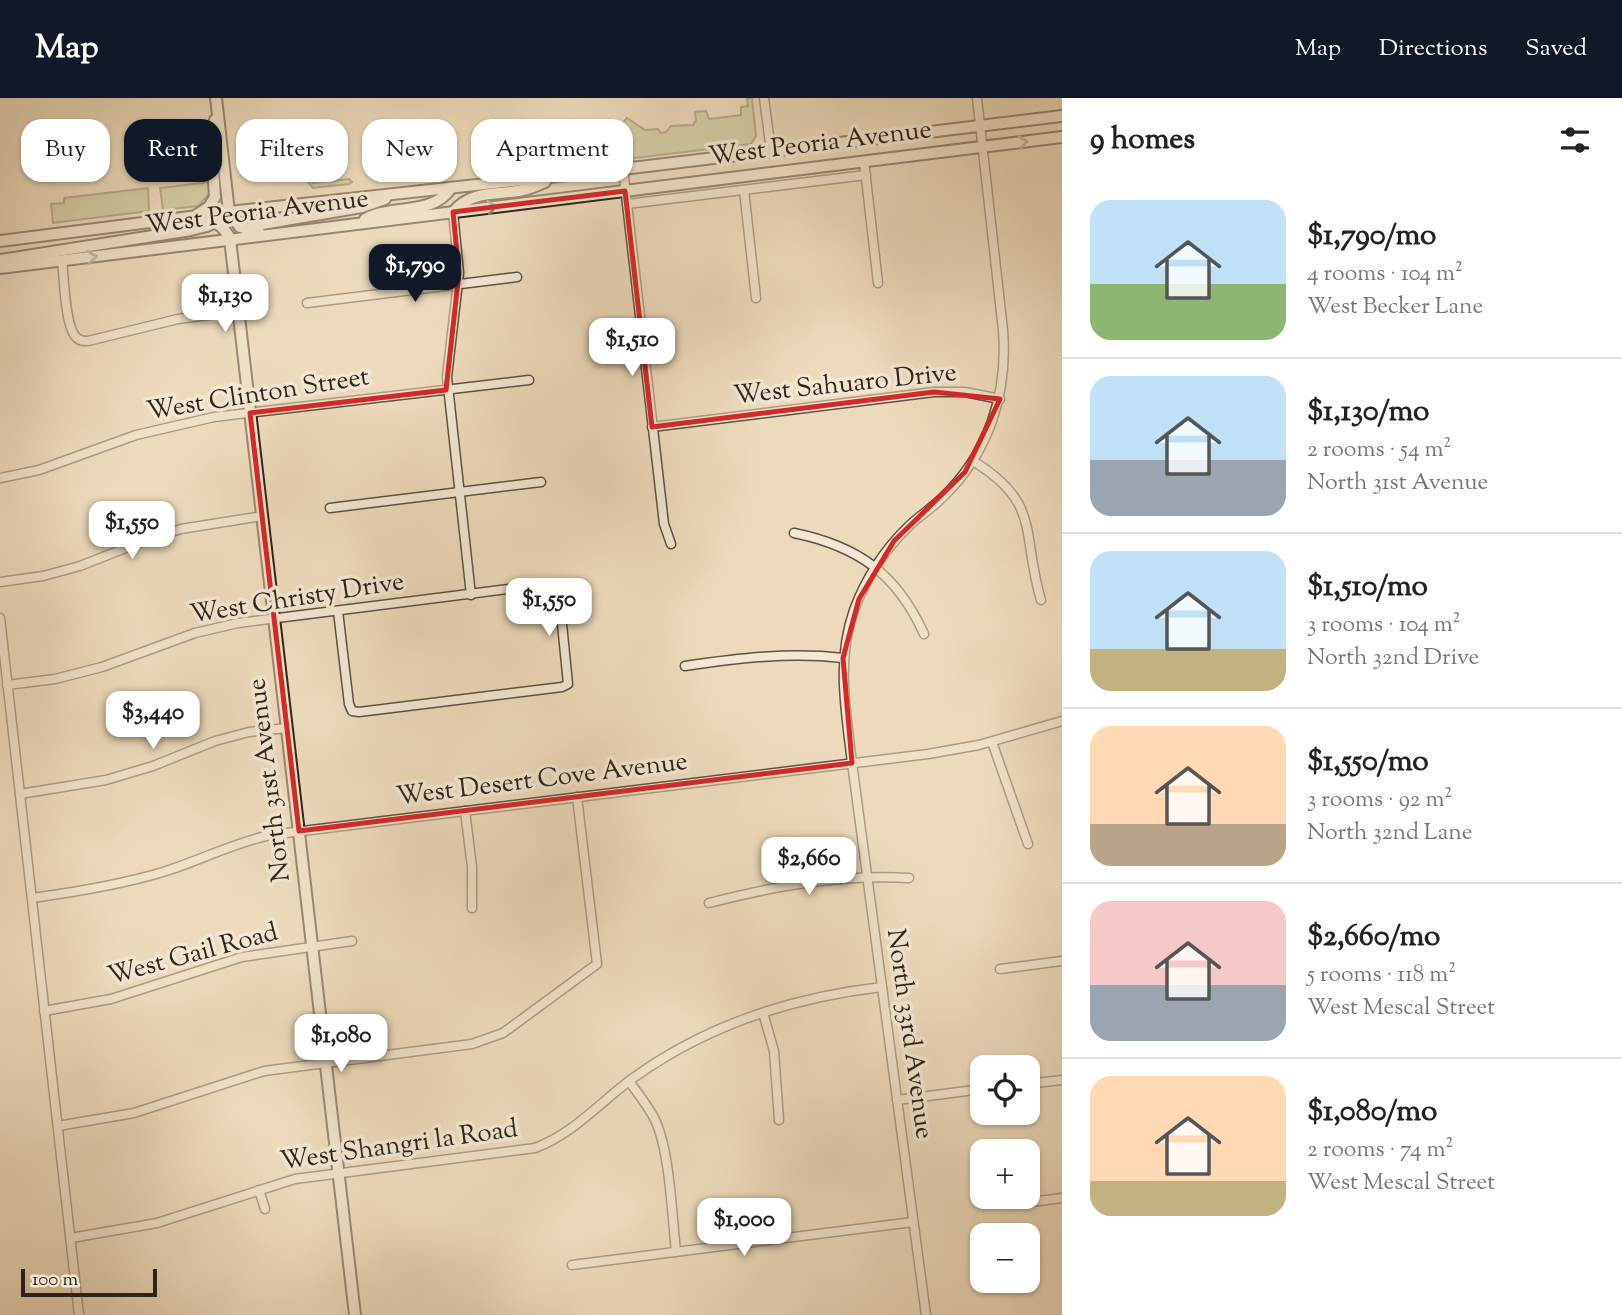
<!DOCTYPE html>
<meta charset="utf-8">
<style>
:root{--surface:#fff;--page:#f2f2f2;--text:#222;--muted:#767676;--line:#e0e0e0;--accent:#111827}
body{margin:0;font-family:"Sorts Mill Goudy",serif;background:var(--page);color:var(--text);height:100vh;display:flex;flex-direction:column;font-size:26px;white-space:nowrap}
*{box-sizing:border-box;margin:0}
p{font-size:23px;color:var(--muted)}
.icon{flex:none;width:38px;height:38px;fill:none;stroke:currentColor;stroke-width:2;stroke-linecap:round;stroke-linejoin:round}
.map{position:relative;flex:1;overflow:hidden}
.sheet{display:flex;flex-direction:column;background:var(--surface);width:560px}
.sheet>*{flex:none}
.banner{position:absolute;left:21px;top:21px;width:665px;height:63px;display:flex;gap:14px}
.controls{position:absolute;left:970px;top:957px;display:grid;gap:14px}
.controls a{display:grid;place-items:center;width:70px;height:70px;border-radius:14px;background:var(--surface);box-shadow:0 2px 5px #0004;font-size:35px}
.scale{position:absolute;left:21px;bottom:18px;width:136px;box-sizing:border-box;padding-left:7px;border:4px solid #30231c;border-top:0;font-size:19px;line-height:24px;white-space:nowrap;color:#30231c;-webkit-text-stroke:5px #f3e7d3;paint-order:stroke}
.price{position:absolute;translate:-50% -60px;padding:0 16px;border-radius:14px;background:#fff;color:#222;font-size:23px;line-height:46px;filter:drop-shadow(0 2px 4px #0008)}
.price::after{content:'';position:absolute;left:50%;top:42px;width:21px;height:16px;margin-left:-10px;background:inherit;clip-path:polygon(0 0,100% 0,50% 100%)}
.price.current{background:var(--accent);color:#fff}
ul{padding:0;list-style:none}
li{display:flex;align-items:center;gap:21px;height:175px;padding:0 28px}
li+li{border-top:2px solid var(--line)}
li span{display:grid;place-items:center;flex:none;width:196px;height:140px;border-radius:21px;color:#555}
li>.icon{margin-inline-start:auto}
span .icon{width:84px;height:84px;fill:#fffc;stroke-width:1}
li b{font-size:30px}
h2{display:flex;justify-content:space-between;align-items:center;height:84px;padding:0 28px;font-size:30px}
.chip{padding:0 24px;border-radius:21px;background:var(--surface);box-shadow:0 2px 5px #0004;font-size:24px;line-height:63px}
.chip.current{background:var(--accent);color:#fff}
header{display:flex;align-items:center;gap:42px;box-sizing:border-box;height:98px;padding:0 35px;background:var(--accent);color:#fff}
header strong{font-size:33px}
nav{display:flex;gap:38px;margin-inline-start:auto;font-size:24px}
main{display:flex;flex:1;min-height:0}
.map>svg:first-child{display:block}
.green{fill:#bbbe8e;stroke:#767055;stroke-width:2}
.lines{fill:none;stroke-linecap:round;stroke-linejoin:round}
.street-casing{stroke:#5f5144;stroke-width:11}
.secondary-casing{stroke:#30231c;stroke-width:14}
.street{stroke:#f3e7d3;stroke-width:8}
.secondary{stroke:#f3e7d3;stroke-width:10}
.oneway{stroke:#928578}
.marked{fill:none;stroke:#d62828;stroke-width:5;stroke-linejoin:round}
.labels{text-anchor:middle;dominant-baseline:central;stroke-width:7;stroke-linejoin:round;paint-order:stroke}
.street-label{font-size:26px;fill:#30231c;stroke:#f3e7d3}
</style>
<header>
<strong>Map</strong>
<nav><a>Map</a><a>Directions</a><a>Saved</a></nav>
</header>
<main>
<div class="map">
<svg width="1062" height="1217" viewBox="0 0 1062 1217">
<rect width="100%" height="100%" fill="#eddabc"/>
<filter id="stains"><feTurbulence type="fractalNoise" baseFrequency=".00286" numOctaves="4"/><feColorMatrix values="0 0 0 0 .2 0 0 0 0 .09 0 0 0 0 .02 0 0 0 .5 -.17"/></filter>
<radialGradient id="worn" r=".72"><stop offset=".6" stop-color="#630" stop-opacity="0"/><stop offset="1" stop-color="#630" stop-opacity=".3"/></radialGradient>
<!-- green -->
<g class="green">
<path d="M 747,0 L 752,0 L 756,38 L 751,46 L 493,77 L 490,48 L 528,43 L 535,47 L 574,41 L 587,44 L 605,24 L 611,23 L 619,29 L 627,20 L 645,32 L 658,31 L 661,35 L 666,34 L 671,28 L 693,27 L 696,22 L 695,14 L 706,13 L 709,21 L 741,17 L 741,9 L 748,8 Z"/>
<path d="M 419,73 L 422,77 L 418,81 L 400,83 L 396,80 L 399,76 Z"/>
<path d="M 349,81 L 352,84 L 349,86 L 313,90 L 308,84 L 309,82 L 313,85 Z"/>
<path d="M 210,84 L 210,95 L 198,108 L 163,112 L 160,90 Z"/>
<path d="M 148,90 L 149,113 L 53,125 L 51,106 L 64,105 L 64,100 Z"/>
</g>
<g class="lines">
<!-- street casing -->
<g class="street-casing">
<g id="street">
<path d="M 764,0 L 771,53"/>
<path d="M 864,63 L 878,185"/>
<path d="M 623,71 L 664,426 L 671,446"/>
<path d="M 744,92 L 756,200"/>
<path d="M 627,106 L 866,77"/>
<path d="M 453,114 L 459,175 L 447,279 L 471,497"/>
<path d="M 62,162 C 64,179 65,231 77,240 C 80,243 83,243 88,243 L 178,221 L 238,213"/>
<path d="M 307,205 L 517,179"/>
<path d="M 652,329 L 934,294 L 965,294 L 1000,301"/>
<path d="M 973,363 C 1042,405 1021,436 1041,502"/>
<path d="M 0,380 L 39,372 L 136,337 L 214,319 L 529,282"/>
<path d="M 330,410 L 541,384"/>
<path d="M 794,435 C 858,448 897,476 924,536"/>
<path d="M 0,484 L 43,478 L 80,468 L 151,440 L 181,431 L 262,418"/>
<path d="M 0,520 L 79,1217"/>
<path d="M 685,568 C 738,560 790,554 843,560"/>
<path d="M 7,587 L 55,581 L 102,569 L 195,535 L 238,525 L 548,486 L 556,489 L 559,496 L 568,586 L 562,589 L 359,614 L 352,613 L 349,606 L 338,513"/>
<path d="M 992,644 L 1028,746"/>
<path d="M 20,696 L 106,682 L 153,668 L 215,643 L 249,634 L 287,630"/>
<path d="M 465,713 L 472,769 L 472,810"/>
<path d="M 32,800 C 76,794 120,787 163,774 C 199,763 233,745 270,737 L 928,656 L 979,647 L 1062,623"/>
<path d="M 709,805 C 775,788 841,776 909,780"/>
<path d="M 1000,871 L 1062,863"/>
<path d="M 44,913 L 111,901 L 242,859 L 352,843"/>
<path d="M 763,915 L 774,953 L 779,1022"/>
<path d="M 629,983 C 638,996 650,1010 656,1024 C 670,1056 672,1118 676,1154"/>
<path d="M 1027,986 L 1062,982"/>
<path d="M 897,1002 L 982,991"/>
<path d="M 58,1028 L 134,1015 L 264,973 L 472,946 L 503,935 L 597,866 L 577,699"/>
<path d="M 259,1092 L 265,1111"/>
<path d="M 1031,1104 L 1062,1100"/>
<path d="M 71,1140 L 157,1125 L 295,1081 L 535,1050 C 574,1036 603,1001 636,978 C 708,927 794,899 882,889"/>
<path d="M 572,1167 L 913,1124"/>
<path d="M 926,1217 L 852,665 C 846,613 836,563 854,512 C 866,480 884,452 909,428 C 919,418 931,411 941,401 C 989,356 1008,295 1003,232 L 977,0"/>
</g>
</g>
<!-- secondary casing -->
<g class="secondary-casing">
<g id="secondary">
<path d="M 216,0 L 229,114 L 240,129 L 259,134"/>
<path d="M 453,114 C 473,91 496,98 523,92 C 530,91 538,87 545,84"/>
<path d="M 198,116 L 209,109 L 215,99 L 211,40 L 215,22"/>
<path d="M 196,118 C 210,120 224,127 230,141 L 355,1217"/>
<path d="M 365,121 C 392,106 433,118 451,90"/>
<path d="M 247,131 L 262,126 L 362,109 L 385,101"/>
<path d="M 0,143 L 229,114 L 623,71 L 1062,18"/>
<path d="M 0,162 L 191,132 L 207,128 L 219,122"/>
<path d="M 0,170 L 1062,39"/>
</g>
</g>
<!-- street -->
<use href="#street" class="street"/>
<!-- secondary -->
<use href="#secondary" class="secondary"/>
</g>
<!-- one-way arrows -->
<defs><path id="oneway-chevron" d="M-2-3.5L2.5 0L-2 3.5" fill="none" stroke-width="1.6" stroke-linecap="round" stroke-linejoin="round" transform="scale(1.75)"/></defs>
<g class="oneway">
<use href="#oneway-chevron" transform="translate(1023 44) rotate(-8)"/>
<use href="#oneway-chevron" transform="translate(492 109) rotate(-7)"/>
<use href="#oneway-chevron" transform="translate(92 159) rotate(-7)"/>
</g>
<!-- marked area -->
<path d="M0 0H1062V1217H0ZM 625,93 L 652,329 L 934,294 L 1000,301 L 965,374 L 894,443 L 859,501 L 843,560 L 852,665 L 299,733 L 250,315 L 446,292 L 459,175 L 453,114 Z" fill="#eddabc" fill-opacity=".55" fill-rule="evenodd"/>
<path class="marked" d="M 625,93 L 652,329 L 934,294 L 1000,301 L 965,374 L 894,443 L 859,501 L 843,560 L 852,665 L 299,733 L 250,315 L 446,292 L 459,175 L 453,114 Z"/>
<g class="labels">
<!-- street labels -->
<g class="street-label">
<text transform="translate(820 46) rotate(-7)">West Peoria Avenue</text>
<text transform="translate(257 115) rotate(-7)">West Peoria Avenue</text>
<text transform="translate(845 287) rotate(-6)">West Sahuaro Drive</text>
<text transform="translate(258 297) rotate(-9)">West Clinton Street</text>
<text transform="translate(297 501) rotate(-9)">West Christy Drive</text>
<text transform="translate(270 682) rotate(-97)">North 31st Avenue</text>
<text transform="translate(542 682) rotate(-7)">West Desert Cove Avenue</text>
<text transform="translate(193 857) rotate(-15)">West Gail Road</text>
<text transform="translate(909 936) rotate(82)">North 33rd Avenue</text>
<text transform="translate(399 1048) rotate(-8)">West Shangri la Road</text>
</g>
</g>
<rect width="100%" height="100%" filter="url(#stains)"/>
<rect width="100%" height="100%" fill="url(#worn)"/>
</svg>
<div class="controls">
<a><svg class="icon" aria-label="locate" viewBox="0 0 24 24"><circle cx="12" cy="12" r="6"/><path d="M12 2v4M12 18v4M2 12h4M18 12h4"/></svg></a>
<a>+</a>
<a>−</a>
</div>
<div class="scale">100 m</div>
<b class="price current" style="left:415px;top:206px">$1,790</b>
<b class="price" style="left:225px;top:236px">$1,130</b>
<b class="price" style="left:632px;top:280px">$1,510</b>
<b class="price" style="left:132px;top:463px">$1,550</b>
<b class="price" style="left:549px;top:540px">$1,550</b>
<b class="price" style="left:153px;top:653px">$3,440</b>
<b class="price" style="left:809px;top:799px">$2,660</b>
<b class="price" style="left:341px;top:976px">$1,080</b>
<b class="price" style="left:744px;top:1160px">$1,000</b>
<div class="banner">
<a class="chip">Buy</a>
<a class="chip current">Rent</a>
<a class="chip">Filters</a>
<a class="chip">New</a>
<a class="chip">Apartment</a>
</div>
</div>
<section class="sheet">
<h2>9 homes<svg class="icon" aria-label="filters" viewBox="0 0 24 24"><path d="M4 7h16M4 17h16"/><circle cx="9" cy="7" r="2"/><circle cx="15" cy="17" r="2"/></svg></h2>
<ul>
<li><span style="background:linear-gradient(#bfe0f5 60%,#8fb573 0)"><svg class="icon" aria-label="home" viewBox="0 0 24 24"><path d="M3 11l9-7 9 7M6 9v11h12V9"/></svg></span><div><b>$1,790/mo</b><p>4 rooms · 104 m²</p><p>West Becker Lane</p></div></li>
<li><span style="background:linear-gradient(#bfe0f5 60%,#9aa5b1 0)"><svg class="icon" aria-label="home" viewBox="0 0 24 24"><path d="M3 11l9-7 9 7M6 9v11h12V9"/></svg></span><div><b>$1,130/mo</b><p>2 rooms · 54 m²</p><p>North 31st Avenue</p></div></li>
<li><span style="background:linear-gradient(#bfe0f5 70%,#c2b280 0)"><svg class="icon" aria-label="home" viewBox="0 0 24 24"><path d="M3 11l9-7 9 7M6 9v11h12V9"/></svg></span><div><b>$1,510/mo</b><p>3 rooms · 104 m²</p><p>North 32nd Drive</p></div></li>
<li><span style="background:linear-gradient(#ffd9b3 70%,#b9a48a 0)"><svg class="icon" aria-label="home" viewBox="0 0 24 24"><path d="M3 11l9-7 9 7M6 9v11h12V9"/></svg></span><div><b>$1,550/mo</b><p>3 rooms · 92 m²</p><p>North 32nd Lane</p></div></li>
<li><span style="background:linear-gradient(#f6c9c9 60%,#9aa5b1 0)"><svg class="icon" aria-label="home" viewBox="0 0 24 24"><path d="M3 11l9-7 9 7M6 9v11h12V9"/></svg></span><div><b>$2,660/mo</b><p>5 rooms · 118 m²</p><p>West Mescal Street</p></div></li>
<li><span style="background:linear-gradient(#ffd9b3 75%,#c2b280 0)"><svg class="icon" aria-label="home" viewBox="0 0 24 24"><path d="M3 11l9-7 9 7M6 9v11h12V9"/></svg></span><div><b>$1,080/mo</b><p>2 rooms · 74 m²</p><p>West Mescal Street</p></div></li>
</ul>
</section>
</main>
